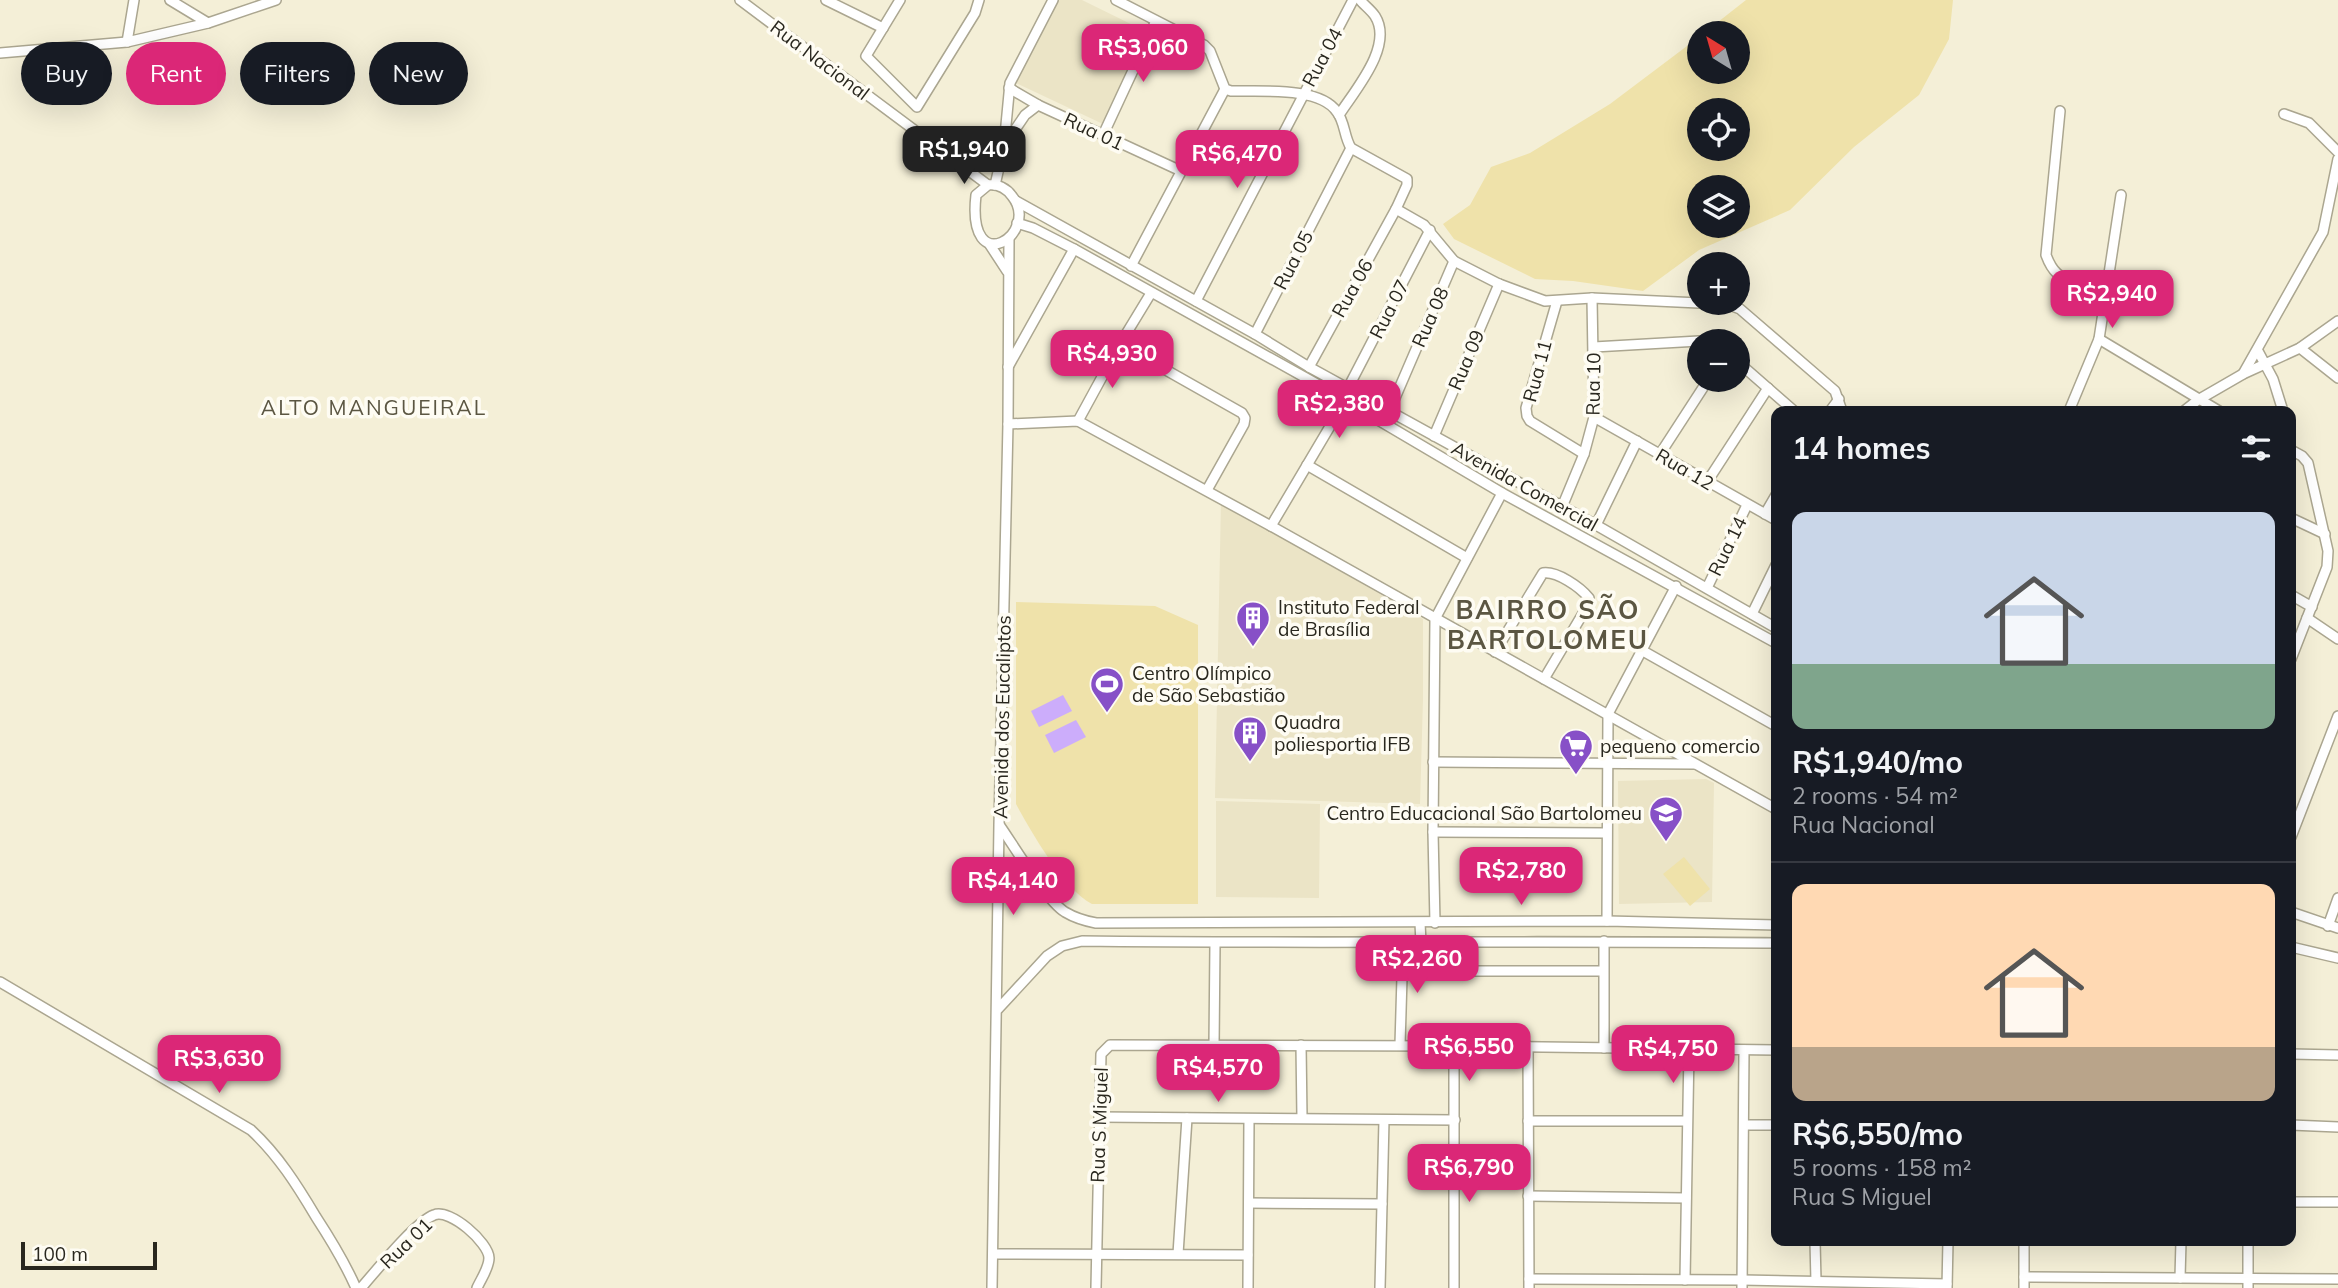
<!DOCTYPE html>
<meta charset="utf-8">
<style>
:root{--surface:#171b24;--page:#20242c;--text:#f1f3f6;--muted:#9ea1a6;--line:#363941;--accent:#db2777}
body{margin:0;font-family:Mulish,sans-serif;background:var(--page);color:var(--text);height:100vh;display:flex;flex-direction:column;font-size:26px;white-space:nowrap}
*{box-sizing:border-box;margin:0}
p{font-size:23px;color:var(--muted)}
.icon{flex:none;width:38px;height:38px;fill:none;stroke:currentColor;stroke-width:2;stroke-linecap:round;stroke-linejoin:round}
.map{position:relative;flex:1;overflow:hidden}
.side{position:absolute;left:1771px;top:406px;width:525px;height:840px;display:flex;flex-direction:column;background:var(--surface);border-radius:14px;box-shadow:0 7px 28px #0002}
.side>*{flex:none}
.banner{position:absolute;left:21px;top:42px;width:665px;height:63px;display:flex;gap:14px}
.needle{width:46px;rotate:323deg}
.tools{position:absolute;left:1687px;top:21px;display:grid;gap:14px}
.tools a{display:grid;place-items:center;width:63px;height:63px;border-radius:50%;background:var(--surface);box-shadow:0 7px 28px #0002;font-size:35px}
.scale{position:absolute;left:21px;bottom:18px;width:136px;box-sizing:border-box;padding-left:7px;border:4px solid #29271e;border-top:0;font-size:19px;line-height:24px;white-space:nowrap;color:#29271e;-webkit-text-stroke:5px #fefcf3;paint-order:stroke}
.price{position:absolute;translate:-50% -60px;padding:0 16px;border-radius:14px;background:var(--accent);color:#fff;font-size:23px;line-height:46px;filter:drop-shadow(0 2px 4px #0008)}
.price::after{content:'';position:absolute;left:50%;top:42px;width:21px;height:16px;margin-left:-10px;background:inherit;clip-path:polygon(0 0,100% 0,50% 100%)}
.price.current{background:#222;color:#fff}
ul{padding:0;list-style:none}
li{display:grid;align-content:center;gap:14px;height:371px;padding:0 21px}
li+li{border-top:2px solid var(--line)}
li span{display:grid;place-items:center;height:217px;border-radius:14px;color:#555}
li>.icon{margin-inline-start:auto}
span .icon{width:126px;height:126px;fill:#fffc;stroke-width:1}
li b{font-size:30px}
h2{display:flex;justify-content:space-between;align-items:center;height:84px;padding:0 21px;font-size:30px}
.tag{padding:0 24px;border-radius:32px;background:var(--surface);box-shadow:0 7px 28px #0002;font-size:24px;line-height:63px}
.tag.current{background:var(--accent);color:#fff}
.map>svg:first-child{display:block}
.built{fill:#ebe4c6}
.green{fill:#efe2aa;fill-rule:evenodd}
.water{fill:#ccadfb}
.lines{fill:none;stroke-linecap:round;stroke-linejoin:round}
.minor-casing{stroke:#aba690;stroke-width:12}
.minor{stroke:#fff;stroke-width:9}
.labels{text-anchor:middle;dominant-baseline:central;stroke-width:7;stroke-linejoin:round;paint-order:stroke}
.street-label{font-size:19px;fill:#29271e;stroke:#fefcf3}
.poi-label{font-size:19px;fill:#29271e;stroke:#fefcf3;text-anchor:start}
.neighbourhood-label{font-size:21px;letter-spacing:2px;fill:#5b5642;stroke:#fefcf3}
.district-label{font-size:26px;font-weight:bold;letter-spacing:2px;fill:#5b5642;stroke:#fefcf3}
</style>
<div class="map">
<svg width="2338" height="1288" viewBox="0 0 2338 1288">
<rect width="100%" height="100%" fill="#f4efd7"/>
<!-- built -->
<g class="built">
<path d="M 1059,0 L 1082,0 L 1147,32 L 1103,124 L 1014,82 Z"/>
<path d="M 1221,502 L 1423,619 L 1423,699 L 1420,804 L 1215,798 Z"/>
<path d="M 1706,779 L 1714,783 L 1712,902 L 1619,904 L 1618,781 Z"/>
<path d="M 1216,801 L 1320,804 L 1319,898 L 1216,897 Z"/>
</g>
<!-- green -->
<g class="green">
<path d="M 1746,0 L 1953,0 L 1949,39 L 1919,95 L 1854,147 L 1790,210 L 1699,250 L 1643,291 L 1573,281 L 1535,279 L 1454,239 L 1443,224 L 1470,205 L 1491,167 L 1530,153 L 1610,104 L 1699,37 L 1699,72 L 1738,72 L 1738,33 L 1704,33 ZM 1699,110 L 1738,110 L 1738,149 L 1699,149 ZM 1699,187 L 1738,187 L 1738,226 L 1699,226 Z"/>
<path d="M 1016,602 L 1155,606 L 1198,625 L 1198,904 L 1092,904 C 1065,891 1030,830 1016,804 Z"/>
<path d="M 1684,857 L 1710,889 L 1690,906 L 1663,874 Z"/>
</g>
<!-- water -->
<g class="water">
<path d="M 1063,695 L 1072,711 L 1039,727 L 1031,711 Z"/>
<path d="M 1076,720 L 1086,737 L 1054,753 L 1045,735 Z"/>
</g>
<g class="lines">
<!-- minor casing -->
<g class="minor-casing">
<g id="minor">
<path d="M 170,0 L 208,23"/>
<path d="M 740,0 L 988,185"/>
<path d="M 826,0 L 883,28"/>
<path d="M 900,0 L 866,56 L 917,107 L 975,13 L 979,0"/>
<path d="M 1116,0 L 1204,45 L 1210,51 L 1225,89 L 1231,91 C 1259,92 1320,86 1337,112 C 1345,122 1344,137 1351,148 L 1407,179 L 1407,185 L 1396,209 L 1424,225 L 1454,261 L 1499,284 L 1545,301 L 1592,298 L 1699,303"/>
<path d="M 127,42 L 134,0"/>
<path d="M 0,53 L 127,42 L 208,23 L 276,0"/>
<path d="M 1009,88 L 1038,105 L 1181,171"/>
<path d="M 2060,111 L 2046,255 C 2057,285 2070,275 2090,291 C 2095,296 2099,305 2103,311"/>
<path d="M 2284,114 L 2309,123 L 2338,152"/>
<path d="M 1339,115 C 1355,90 1394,46 1375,16 C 1371,10 1364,5 1360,0"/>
<path d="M 1103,135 L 1156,21"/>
<path d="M 1006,143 L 1025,115 L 1038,105"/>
<path d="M 988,185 C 998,184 1006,188 1012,196 C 1042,233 966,283 976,195 Z"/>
<path d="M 995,185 L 1004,146 L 1010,83 L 1053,0"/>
<path d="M 1016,201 L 1255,334 L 1309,367 L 1596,525 L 1776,628"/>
<path d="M 1017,223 L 1033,228 L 1074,249 L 1324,388 L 1502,493 L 1776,643"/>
<path d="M 990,245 L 1007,271"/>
<path d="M 1131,266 L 1225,89"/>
<path d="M 1196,301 L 1353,0"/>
<path d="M 1557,301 L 1526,408 L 1527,416 L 1530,421 L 1584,454"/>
<path d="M 1703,303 L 1727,304 L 1740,309 L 1835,391 L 1842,411"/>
<path d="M 1255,334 L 1351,148"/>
<path d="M 2099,339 L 2121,195"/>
<path d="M 1120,344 L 1242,413 L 1245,418 L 1244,424 L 1207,490"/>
<path d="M 1594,347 L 1699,341"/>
<path d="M 2300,348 L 2338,378"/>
<path d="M 2258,351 L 2273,379 L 2283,411"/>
<path d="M 1738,362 L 1794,411"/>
<path d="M 1008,367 L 1074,249"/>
<path d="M 1309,367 L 1396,209"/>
<path d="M 2243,374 L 2323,232 L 2338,159"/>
<path d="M 1348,388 L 1430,230"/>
<path d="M 1830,411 L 1839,399"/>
<path d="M 2069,411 L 2099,339 L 2219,411"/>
<path d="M 2184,411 L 2198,400 L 2243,374 L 2300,348 L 2338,321"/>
<path d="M 1389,412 L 1454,261"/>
<path d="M 1594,417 L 1776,520"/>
<path d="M 1078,421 L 1120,344 L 1151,293"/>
<path d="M 1008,424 L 1078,421 L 1271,526 L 1776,809"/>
<path d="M 1434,436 L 1499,284"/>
<path d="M 2291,450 L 2302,456 L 2308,463 L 2328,551 L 2327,567 L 2291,659"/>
<path d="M 1660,454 L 1708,380"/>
<path d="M 1307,465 L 1467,558"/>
<path d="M 1707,482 L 1768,388"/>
<path d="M 1562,507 L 1584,454 L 1594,417 L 1592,298"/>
<path d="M 1765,514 L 1776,495"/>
<path d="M 2291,518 L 2325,534"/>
<path d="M 1596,525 L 1637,441"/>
<path d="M 1271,526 L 1345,401"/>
<path d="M 1707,588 L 1747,505"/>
<path d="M 2291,595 L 2312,607"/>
<path d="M 1752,614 L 1776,565"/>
<path d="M 2307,618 L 2338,639"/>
<path d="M 1643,651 L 1776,726"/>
<path d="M 1495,652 L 1543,573 C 1557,571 1580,587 1589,598 L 1588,605 L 1544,679"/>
<path d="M 1433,762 L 1694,764"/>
<path d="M 1000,826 C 1014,846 1046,900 1065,912 C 1075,918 1085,921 1096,923 L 1607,921 L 1776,925"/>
<path d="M 1433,832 L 1606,833"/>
<path d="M 2291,837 L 2338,716"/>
<path d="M 2291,912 L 2338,928"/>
<path d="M 1607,921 L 1608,714 L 1676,586"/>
<path d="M 1420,923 L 1421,943"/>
<path d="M 1435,923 L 1433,832 L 1435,619 L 1502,493"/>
<path d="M 2328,926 L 2338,898"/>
<path d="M 1604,941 L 1604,1048"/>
<path d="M 1433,943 L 1435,966 L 1442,971 L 1603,971"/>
<path d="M 2291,947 L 2338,958"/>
<path d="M 0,982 L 251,1130 C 278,1155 297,1185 316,1217 C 331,1240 345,1263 356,1288"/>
<path d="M 998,1009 L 1047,956 L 1062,946 L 1082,941 C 1313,944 1545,940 1776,943"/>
<path d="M 1301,1045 L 1302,1118"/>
<path d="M 1400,1045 L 1403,943"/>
<path d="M 1214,1046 L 1215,943"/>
<path d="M 1528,1046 L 1529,1288"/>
<path d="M 2291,1054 L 2338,1055"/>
<path d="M 1099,1117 L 1455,1120"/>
<path d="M 1528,1121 L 1687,1121"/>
<path d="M 1744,1125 L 1776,1125"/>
<path d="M 2291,1125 L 2338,1127"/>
<path d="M 1528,1196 L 1686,1198"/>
<path d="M 2291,1202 L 2338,1202"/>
<path d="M 1249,1203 L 1382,1204"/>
<path d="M 1815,1241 L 1816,1281"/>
<path d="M 2024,1241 L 2024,1288"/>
<path d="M 993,1254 L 1248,1255"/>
<path d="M 1178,1254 L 1187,1118"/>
<path d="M 2024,1277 L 2338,1279"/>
<path d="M 2180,1278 L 2181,1241"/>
<path d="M 1529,1279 L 1742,1280 L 1947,1284"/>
<path d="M 1685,1280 L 1689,1049"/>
<path d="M 361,1288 C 376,1271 415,1222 434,1215 C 450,1208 489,1243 489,1258 C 489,1268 481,1279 477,1288"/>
<path d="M 992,1288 L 999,825 L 1008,424 L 1009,239"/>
<path d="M 1096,1288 L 1101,1054 L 1110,1045 L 1454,1046 L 1776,1050"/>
<path d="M 1248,1288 L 1249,1119"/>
<path d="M 1380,1288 L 1384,1120"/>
<path d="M 1454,1288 L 1454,1046"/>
<path d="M 1742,1288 L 1744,1050"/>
<path d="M 1947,1288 L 1948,1241"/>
<path d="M 2248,1288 L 2248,1241"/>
</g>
</g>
<!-- minor -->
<use href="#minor" class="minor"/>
</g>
<!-- icons -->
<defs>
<g id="building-pin" transform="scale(1.75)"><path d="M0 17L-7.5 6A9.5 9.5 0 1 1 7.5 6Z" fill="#8750c7" stroke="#fefcf3"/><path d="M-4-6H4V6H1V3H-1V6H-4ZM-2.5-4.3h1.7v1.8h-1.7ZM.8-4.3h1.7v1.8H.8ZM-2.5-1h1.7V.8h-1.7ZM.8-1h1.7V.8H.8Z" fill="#fff"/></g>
<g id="stadium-pin" transform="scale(1.75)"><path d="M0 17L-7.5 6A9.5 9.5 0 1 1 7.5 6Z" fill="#8750c7" stroke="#fefcf3"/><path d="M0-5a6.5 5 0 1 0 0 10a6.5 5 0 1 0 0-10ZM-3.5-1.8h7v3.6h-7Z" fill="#fff"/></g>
<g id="supermarket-pin" transform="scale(1.75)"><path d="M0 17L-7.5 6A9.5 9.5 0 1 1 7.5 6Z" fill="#8750c7" stroke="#fefcf3"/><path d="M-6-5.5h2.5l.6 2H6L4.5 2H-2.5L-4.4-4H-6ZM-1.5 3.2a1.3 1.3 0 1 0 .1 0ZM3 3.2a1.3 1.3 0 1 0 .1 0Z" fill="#fff"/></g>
<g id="school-pin" transform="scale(1.75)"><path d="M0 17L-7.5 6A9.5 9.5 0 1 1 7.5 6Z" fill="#8750c7" stroke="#fefcf3"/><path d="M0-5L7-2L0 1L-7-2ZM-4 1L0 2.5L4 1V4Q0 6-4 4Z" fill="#fff"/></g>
</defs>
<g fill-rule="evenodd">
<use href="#building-pin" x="1253" y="618"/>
<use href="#stadium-pin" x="1107" y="684"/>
<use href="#building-pin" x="1250" y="733"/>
<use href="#supermarket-pin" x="1576" y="746"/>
<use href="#school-pin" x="1666" y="813"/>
</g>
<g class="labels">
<!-- street labels -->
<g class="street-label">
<text transform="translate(1322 57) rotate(-62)">Rua 04</text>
<text transform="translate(820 60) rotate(37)">Rua Nacional</text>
<text transform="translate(1094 131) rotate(25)">Rua 01</text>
<text transform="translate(1293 260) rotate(-63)">Rua 05</text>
<text transform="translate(1352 288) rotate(-61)">Rua 06</text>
<text transform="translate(1389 309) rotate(-63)">Rua 07</text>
<text transform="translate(1430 317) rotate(-66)">Rua 08</text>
<text transform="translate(1466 360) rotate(-67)">Rua 09</text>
<text transform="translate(1537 371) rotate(-75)">Rua 11</text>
<text transform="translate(1593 384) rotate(-89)">Rua 10</text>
<text transform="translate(1685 469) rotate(30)">Rua 12</text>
<text transform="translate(1525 486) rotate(29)">Avenida Comercial</text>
<text transform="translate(1727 546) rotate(-64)">Rua 14</text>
<text transform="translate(1002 717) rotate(-89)">Avenida dos Eucaliptos</text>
<text transform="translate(1099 1125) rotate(-88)">Rua S Miguel</text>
<text transform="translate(406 1243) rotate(-44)">Rua 01</text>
</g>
<!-- poi labels -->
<g class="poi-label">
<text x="1278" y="607">Instituto Federal<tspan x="1278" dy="22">de Brasília</tspan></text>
<text x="1132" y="673">Centro Olímpico<tspan x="1132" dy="22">de São Sebastião</tspan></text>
<text x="1274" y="722">Quadra<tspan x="1274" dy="22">poliesportia IFB</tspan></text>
<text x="1600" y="746">pequeno comercio</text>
<text x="1642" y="813" text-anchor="end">Centro Educacional São Bartolomeu</text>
</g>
<!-- neighbourhood labels -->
<g class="neighbourhood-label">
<text x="374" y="407">ALTO MANGUEIRAL</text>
</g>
<!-- district labels -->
<g class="district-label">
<text x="1548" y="609">BAIRRO SÃO<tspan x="1548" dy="30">BARTOLOMEU</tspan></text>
</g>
</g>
</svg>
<div class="tools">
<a><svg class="needle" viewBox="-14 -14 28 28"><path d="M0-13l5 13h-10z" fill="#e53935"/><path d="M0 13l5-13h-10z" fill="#9ea1a6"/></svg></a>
<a><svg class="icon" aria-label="locate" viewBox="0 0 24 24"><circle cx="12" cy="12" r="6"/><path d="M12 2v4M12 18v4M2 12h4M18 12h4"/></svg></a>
<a><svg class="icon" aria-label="layers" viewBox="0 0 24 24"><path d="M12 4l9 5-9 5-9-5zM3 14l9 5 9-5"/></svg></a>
<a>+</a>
<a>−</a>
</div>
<div class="scale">100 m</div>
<b class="price" style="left:1143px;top:84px">R$3,060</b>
<b class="price current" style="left:964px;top:186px">R$1,940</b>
<b class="price" style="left:1237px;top:190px">R$6,470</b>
<b class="price" style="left:2112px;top:330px">R$2,940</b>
<b class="price" style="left:1112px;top:390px">R$4,930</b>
<b class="price" style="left:1339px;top:440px">R$2,380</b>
<b class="price" style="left:1521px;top:907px">R$2,780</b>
<b class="price" style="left:1013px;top:917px">R$4,140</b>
<b class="price" style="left:1417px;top:995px">R$2,260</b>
<b class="price" style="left:1469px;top:1083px">R$6,550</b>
<b class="price" style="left:1673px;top:1085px">R$4,750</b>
<b class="price" style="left:219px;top:1095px">R$3,630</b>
<b class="price" style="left:1218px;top:1104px">R$4,570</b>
<b class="price" style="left:1469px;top:1204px">R$6,790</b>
<div class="banner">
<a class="tag">Buy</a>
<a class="tag current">Rent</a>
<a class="tag">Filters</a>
<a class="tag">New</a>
</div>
<section class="side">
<h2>14 homes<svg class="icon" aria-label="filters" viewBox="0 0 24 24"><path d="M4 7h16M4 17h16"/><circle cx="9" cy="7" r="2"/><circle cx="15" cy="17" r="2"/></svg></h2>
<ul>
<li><span style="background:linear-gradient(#c9d6e8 70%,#7fa58c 0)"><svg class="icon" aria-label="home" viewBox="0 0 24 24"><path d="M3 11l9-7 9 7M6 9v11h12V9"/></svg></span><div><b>R$1,940/mo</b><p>2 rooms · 54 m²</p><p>Rua Nacional</p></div></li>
<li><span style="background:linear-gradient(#ffd9b3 75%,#b9a48a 0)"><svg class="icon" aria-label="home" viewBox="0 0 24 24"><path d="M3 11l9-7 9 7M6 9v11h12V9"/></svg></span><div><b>R$6,550/mo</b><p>5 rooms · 158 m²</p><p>Rua S Miguel</p></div></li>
</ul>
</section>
</div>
